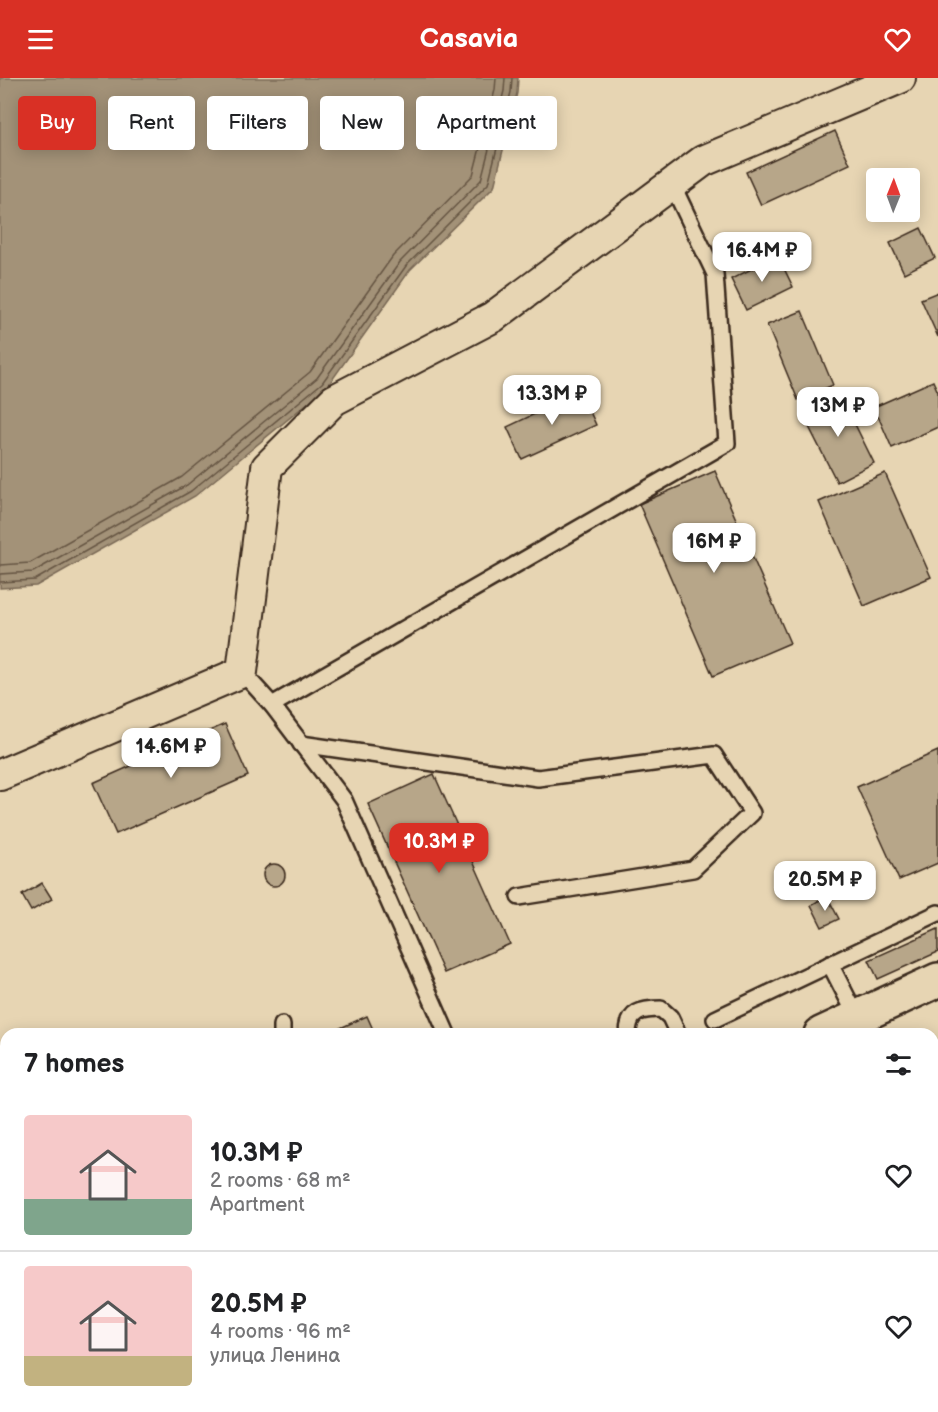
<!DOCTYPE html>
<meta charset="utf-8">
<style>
:root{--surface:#fff;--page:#f2f2f2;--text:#202124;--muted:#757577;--line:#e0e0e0;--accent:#d93025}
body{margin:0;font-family:"Balsamiq Sans",sans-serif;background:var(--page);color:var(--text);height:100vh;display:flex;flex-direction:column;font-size:22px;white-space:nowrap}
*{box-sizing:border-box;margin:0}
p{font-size:20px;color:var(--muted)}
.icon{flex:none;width:33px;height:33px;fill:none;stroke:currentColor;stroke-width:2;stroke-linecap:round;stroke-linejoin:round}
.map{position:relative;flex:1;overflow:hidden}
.sheet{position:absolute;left:0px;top:950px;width:939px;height:386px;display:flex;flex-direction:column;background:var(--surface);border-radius:18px 18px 0 0;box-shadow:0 3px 15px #0003}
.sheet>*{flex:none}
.guide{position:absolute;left:18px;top:18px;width:600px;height:54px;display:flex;gap:12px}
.needle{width:39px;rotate:1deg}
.fabs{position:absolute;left:866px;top:90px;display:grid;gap:12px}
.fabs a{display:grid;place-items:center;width:54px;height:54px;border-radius:6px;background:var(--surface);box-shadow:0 3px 15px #0003;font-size:30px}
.price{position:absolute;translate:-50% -51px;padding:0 14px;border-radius:12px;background:#fff;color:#222;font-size:20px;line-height:39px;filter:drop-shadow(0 2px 3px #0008)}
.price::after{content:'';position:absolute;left:50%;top:36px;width:18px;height:14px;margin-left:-9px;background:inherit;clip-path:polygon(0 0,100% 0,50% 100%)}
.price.on{background:var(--accent);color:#fff}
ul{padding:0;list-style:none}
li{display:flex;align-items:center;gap:18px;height:150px;padding:0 24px}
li+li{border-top:2px solid var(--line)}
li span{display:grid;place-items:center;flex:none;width:168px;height:120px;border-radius:6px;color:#555}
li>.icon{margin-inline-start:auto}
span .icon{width:72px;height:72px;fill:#fffc;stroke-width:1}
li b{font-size:26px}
h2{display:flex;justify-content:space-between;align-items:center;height:72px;padding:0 24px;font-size:26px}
.pill{padding:0 21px;border-radius:6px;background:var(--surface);box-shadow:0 3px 15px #0003;font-size:21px;line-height:54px}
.pill.on{background:var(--accent);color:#fff}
header{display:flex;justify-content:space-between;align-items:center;height:78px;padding:0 24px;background:var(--accent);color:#fff;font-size:27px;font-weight:600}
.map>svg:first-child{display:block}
.green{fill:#cbb99b;stroke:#83725c;stroke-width:1.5}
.water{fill:#a39278;stroke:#796854;stroke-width:1.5}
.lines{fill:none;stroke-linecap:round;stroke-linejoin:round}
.shore{stroke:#655442;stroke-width:1.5}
.building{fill:#b7a689;stroke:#3b2a1e;stroke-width:1.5}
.service-casing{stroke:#3b2a1e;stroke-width:20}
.minor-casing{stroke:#3b2a1e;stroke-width:34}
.tertiary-casing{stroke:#3b2a1e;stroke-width:38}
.path{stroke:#3b2a1e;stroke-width:4;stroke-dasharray:1.5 4.5;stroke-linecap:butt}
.service{stroke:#e7d5b3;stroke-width:15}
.minor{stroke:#e7d5b3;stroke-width:30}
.tertiary{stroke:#e7d5b3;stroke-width:33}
</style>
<header><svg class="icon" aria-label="menu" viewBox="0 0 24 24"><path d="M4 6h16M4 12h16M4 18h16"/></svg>Casavia<svg class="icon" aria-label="heart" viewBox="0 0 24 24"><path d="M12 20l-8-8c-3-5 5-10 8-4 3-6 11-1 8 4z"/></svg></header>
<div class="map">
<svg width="938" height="1334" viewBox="0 0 938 1334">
<rect width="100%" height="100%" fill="#e7d5b3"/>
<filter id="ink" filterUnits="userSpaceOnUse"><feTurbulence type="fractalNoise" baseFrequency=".0167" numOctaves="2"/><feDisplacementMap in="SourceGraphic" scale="12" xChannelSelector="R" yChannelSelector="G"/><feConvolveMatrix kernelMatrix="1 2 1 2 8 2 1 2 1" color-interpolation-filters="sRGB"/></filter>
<g filter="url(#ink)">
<!-- green -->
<path class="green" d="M 386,1329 L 601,1329 L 604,1334 L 388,1334 Z"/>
<!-- water -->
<path class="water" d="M 0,0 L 518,0 L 517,15 L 494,109 L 410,192 L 327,309 L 195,418 L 36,508 L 0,510 Z"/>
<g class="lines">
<!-- shore -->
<g class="shore">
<path d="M 0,487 L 30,485 L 182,399 L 310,294 L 393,178 L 473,97 L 495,12 L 496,0"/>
<path d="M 0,496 L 33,494 L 187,407 L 317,300 L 400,184 L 481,102 L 504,13 L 505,0"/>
<path d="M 0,504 L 35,502 L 191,413 L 322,305 L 406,188 L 488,106 L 511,14 L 512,0"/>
</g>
</g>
<!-- building -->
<g class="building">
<path d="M 835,53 L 850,86 L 761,127 L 746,94 Z"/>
<path d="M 921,150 L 935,180 L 904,195 L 890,165 Z"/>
<path d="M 778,178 L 793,209 L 746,232 L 731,201 Z"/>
<path d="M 938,214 L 938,259 L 921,221 Z"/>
<path d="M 802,233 L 833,307 L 798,322 L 767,247 Z"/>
<path d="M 933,303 L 938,314 L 938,349 L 892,370 L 874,329 Z"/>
<path d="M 581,314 L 596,347 L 522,381 L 507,349 Z"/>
<path d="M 840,316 L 874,385 L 837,404 L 802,335 Z"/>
<path d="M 715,393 L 790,565 L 713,598 L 639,426 Z"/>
<path d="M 885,395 L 931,499 L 864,528 L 819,424 Z"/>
<path d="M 225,646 L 248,698 L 116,756 L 93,705 Z"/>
<path d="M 938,673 L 938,785 L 899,802 L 857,709 Z"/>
<path d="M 434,696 L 510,866 L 444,895 L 368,726 Z"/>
<circle cx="274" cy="797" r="11"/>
<path d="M 42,805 L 52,821 L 31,833 L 22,817 Z"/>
<path d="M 827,818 L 839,841 L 822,849 L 811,827 Z"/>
<path d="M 938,851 L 938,874 L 878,901 L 869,882 Z"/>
<path d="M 367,938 L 375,956 L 327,956 Z"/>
<path d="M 933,1059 L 938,1070 L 938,1201 L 933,1190 Z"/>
<path d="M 63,1329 L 68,1329 L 70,1334 L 51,1334 Z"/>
<path d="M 154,1329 L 186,1329 L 188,1334 L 143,1334 Z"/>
<path d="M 237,1329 L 322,1329 L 311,1334 L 239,1334 Z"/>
<path d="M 703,1329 L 739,1329 L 728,1334 L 705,1334 Z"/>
</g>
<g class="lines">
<!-- service casing -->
<g class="service-casing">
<g id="service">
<path d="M 242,594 L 272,627 L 344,722 L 447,956"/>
<path d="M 272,627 L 727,365 L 715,196 L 672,106"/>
<path d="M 301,666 L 538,700 L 714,677 L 752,735 L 693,791 L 519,819"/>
<path d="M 830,886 L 857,939"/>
<path d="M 715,941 L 938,835"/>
<path d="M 282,956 L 282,947"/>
<path d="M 628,956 C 628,933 642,931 661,931 L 670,939 L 678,956"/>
<path d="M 0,1245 L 6,1242"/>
<path d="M 370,1329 L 372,1334"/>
<path d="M 609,1329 L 611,1334"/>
<path d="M 798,1329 L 800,1334"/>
</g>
</g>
<!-- minor casing -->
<g class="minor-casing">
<g id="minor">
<path d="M 0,697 L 242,594 L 267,389 L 334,322 L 493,239 L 703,83 L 900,0"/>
<path d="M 933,1282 L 938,1280"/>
<path d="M 818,1334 L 829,1329"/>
</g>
</g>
<!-- tertiary casing -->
<g class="tertiary-casing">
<g id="tertiary">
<path d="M 821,956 L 938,902"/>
<path d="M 0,1329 L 6,1327"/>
</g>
</g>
<!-- path -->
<g class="path">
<path d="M 528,1329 L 542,1334"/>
<path d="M 482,1334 L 484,1329"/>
</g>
<!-- service -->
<use href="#service" class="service"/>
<!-- minor -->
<use href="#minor" class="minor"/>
<!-- tertiary -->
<use href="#tertiary" class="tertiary"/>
</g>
</g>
</svg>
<div class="fabs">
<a><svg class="needle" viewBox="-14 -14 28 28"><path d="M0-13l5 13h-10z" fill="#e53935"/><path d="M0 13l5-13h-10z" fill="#757577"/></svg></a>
</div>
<b class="price" style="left:762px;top:205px">16.4M ₽</b>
<b class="price" style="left:552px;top:348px">13.3M ₽</b>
<b class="price" style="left:838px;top:360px">13M ₽</b>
<b class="price" style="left:714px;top:496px">16M ₽</b>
<b class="price" style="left:171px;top:701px">14.6M ₽</b>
<b class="price on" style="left:439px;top:796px">10.3M ₽</b>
<b class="price" style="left:825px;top:834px">20.5M ₽</b>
<div class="guide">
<a class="pill on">Buy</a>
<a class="pill">Rent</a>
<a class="pill">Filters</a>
<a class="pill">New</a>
<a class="pill">Apartment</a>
</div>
<section class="sheet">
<h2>7 homes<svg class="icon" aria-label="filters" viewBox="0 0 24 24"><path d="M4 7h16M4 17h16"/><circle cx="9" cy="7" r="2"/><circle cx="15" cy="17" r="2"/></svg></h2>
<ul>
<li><span style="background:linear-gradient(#f6c9c9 70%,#7fa58c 0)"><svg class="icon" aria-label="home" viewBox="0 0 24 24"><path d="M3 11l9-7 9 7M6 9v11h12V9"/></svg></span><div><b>10.3M ₽</b><p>2 rooms · 68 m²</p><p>Apartment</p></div><svg class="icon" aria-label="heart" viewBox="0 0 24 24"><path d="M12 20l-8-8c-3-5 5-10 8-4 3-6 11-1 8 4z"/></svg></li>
<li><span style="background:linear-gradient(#f6c9c9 75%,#c2b280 0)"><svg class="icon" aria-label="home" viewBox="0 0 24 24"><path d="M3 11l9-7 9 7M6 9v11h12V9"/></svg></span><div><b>20.5M ₽</b><p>4 rooms · 96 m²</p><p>улица Ленина</p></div><svg class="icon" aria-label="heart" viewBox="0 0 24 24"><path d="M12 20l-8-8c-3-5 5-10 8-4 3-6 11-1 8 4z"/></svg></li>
</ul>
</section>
</div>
